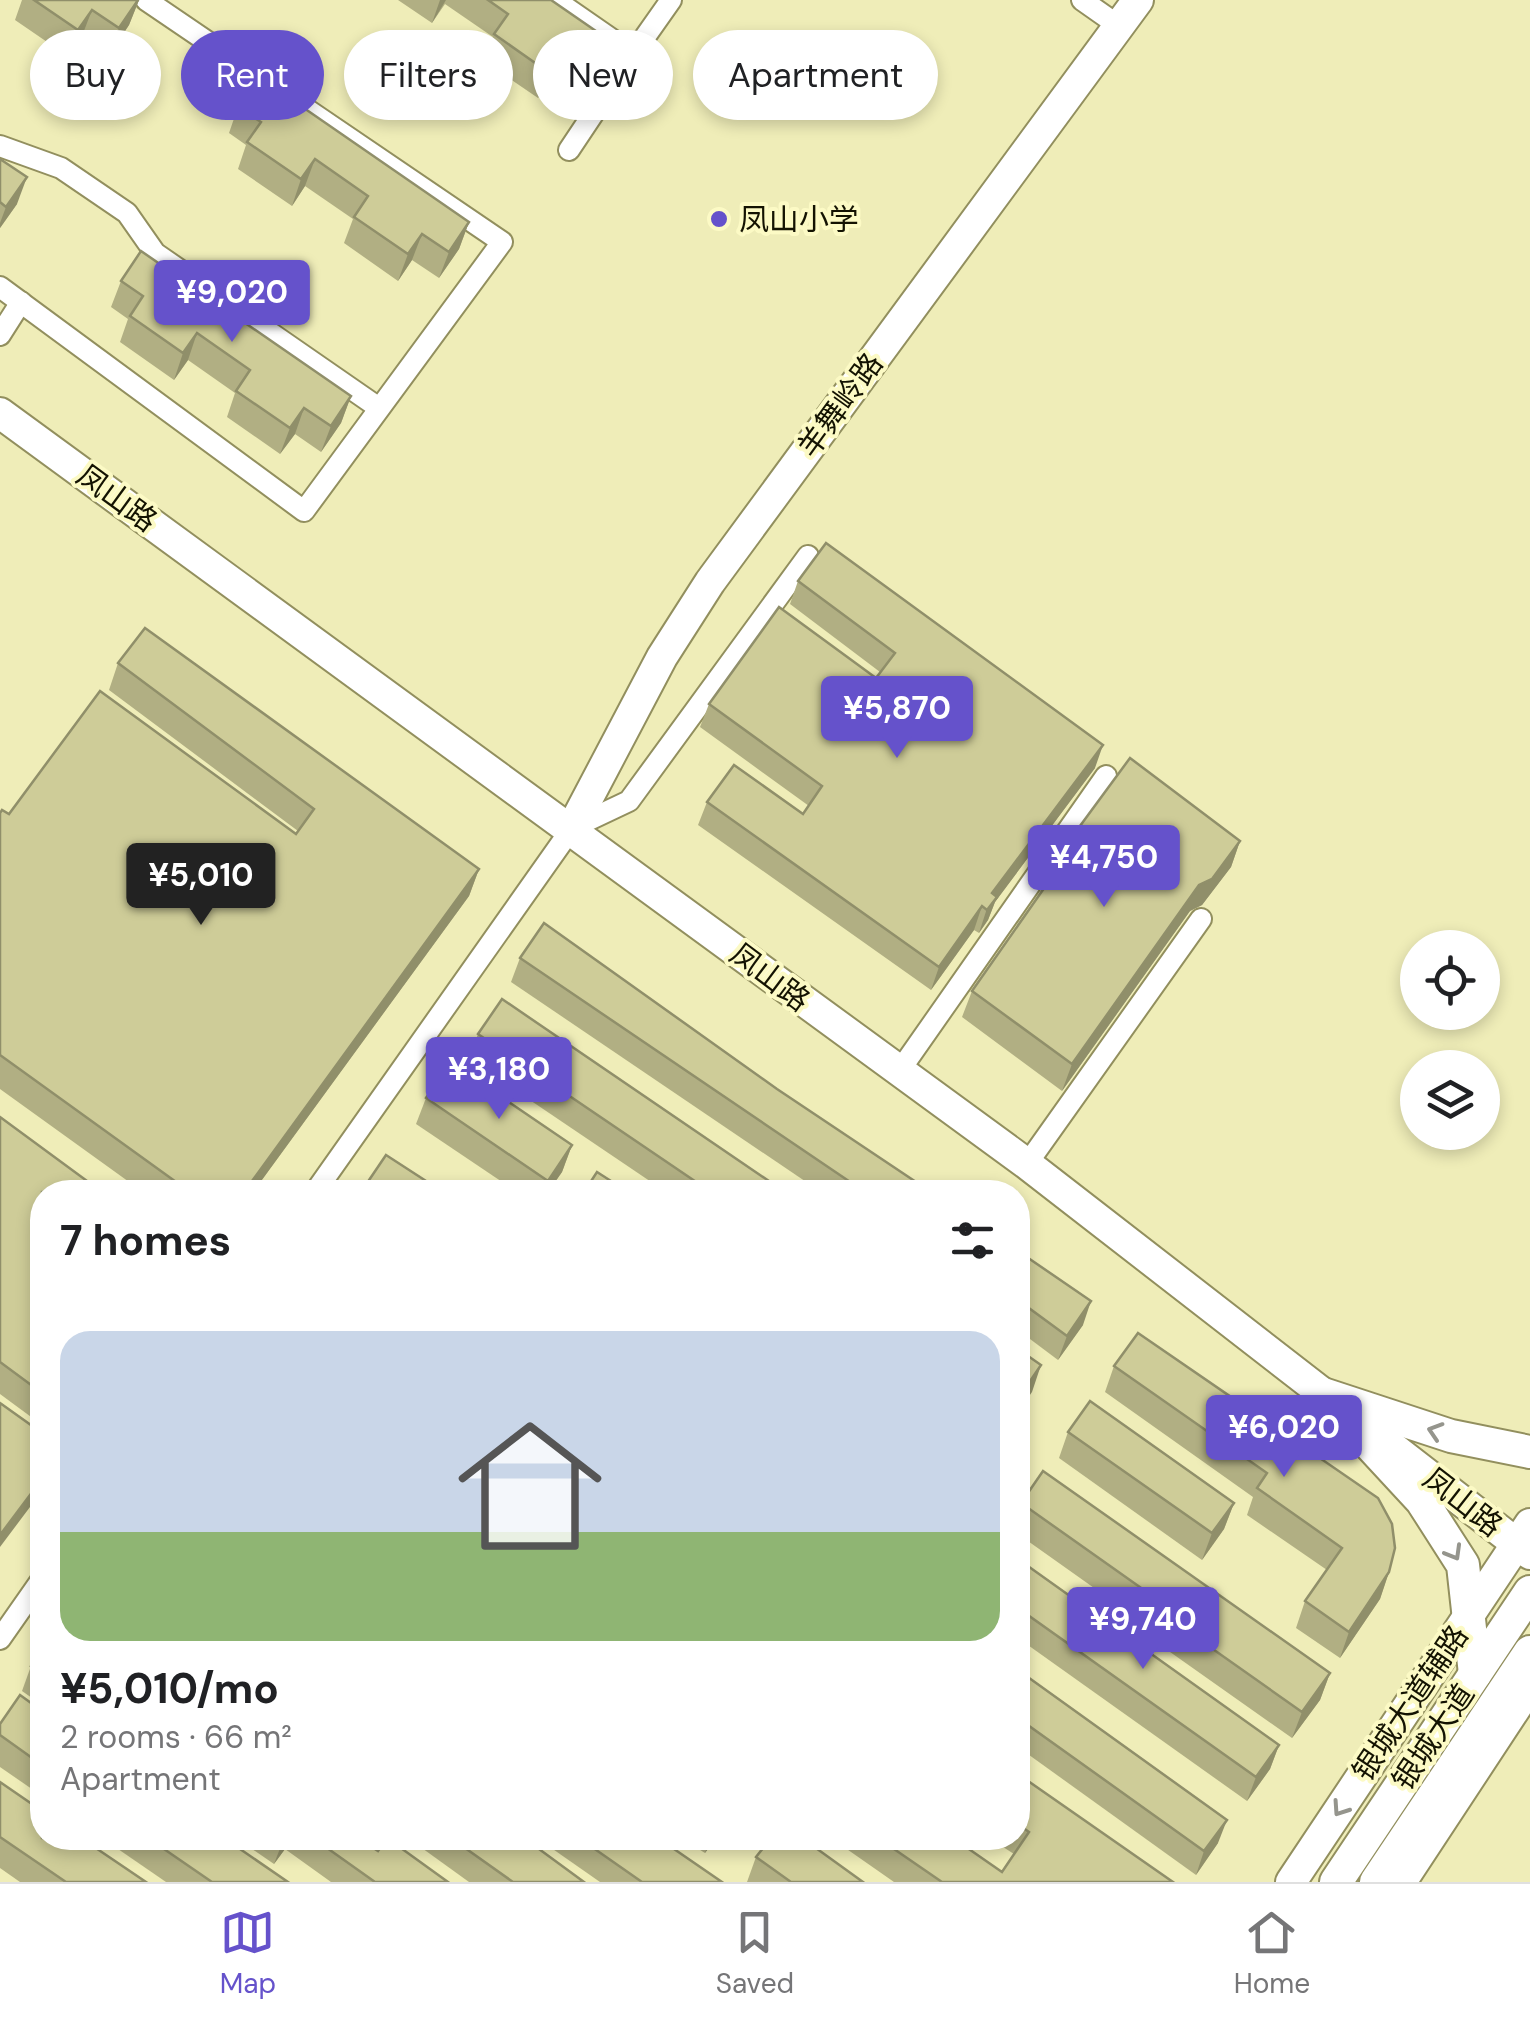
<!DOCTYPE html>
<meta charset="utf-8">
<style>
:root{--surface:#fff;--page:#f2f2f2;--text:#202124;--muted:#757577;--line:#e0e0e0;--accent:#6552cb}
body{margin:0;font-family:"DM Sans","Noto Sans SC",sans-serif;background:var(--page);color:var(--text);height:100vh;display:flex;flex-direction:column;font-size:38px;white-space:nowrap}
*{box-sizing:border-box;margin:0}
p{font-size:32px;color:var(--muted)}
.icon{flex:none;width:55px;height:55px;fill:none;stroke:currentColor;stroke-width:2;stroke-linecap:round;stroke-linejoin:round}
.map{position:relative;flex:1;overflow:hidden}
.sheet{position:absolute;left:30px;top:1180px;width:1000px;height:670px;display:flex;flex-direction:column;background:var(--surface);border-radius:40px;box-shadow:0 5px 15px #0003}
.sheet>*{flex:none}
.hud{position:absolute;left:30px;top:30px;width:1000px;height:90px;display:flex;gap:20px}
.fabs{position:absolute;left:1400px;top:930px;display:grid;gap:20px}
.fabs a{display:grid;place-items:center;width:100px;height:100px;border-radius:50%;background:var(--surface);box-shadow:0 5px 15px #0003;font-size:50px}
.price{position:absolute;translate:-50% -85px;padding:0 22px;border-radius:10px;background:var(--accent);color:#fff;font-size:32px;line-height:65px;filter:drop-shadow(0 2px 5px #0008)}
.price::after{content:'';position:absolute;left:50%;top:60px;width:30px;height:22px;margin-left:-15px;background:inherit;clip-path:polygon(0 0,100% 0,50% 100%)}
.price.on{background:#222;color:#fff}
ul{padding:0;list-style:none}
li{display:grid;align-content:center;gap:20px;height:530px;padding:0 30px}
li span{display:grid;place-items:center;height:310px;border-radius:30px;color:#555}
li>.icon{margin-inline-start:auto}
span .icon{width:180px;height:180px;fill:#fffc;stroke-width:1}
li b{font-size:42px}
h2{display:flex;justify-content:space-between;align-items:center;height:120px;padding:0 30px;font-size:42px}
.pill{padding:0 35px;border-radius:45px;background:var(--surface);box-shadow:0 5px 15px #0003;font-size:35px;line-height:90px}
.pill.on{background:var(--accent);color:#fff}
.menu{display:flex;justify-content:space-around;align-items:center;height:140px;border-top:2px solid var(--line);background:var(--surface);font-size:28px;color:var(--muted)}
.menu a{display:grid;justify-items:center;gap:5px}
.menu .on{color:var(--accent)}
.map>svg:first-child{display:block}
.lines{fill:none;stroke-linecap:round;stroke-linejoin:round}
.street-casing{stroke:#928f5e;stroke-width:24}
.secondary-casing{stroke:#928f5e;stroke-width:34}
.primary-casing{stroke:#928f5e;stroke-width:36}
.street{stroke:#fff;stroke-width:20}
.secondary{stroke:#fff;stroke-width:30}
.primary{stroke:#fff;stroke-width:32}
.wall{fill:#b1af83}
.shaded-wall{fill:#908f6a}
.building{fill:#cecc98;stroke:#908f6a;stroke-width:2.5}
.oneway{stroke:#95958d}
.poi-dot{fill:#6552cb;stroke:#fcfac5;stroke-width:4}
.labels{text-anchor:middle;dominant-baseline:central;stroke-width:8;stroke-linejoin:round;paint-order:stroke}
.poi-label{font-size:30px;fill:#141302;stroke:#fcfac5;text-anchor:start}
.street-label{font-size:30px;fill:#141302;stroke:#fcfac5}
</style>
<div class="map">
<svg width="1530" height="1882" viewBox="0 0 1530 1882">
<rect width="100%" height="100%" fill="#efedb8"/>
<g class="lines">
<!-- street casing -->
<g class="street-casing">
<g id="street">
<path d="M 555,0 L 633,54 L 569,150"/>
<path d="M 1082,0 L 1119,26"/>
<path d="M 633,54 L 671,0"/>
<path d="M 0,146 L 61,168 L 127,213 L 155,253 L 379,408"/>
<path d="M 0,287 L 304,511 L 502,242 L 146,0"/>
<path d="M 0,335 L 21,302"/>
<path d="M 898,1073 L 1106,776"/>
<path d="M 1027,1164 L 1201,919"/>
<path d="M 315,1192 L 572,828 L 629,801 L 808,556"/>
<path d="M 0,1639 L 42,1579"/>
</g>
</g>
<!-- secondary casing -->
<g class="secondary-casing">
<g id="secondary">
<path d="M 0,413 L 1027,1164 L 1530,1554"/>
<path d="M 572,828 L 662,657 L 710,582 L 1138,0"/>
<path d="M 1291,1882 L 1530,1524"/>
<path d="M 1401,1882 L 1530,1686"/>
</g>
</g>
<!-- primary casing -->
<g class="primary-casing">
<g id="primary">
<path d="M 1475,1674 L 1463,1565 L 1422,1501 L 1323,1394 L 1451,1436 L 1530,1452"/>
<path d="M 1336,1882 L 1530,1592"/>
<path d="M 1376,1882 L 1530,1652"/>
</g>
</g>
<!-- street -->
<use href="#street" class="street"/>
<!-- secondary -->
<use href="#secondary" class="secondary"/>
<!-- primary -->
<use href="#primary" class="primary"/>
</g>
<!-- wall -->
<g class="wall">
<path d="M 22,0 L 139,0 L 129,25 L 109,55 L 82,36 L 69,57 L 15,20 Z"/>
<path d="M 398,0 L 551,0 L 599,66 L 579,96 L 552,78 L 538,98 L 484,61 L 493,37 L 445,4 L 432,23 Z"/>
<path d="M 238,107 L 469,222 L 459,249 L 439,278 L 412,260 L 398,281 L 344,243 L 353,219 L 305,186 L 292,206 L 238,169 L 246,145 L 229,133 Z"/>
<path d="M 0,159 L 17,204 L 0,228 Z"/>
<path d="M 121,281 L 351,396 L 341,423 L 321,452 L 295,434 L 280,454 L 227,417 L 235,393 L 188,360 L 174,380 L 120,342 L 128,319 L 111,307 Z"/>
<path d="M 798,581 L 1095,768 L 995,902 L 988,920 L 979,933 L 974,930 L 931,990 L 698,825 L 707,802 L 803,814 L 809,806 L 700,727 L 709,704 L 876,678 L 880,672 L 790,604 Z"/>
<path d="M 118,663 L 479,869 L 469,896 L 253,1192 L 143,1192 L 0,1089 L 0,813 L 296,834 L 298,831 L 109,690 Z"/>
<path d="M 1240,841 L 1231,867 L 1202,905 L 1190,911 L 1062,1091 L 962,1017 L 972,991 L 1046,886 L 1055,860 Z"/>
<path d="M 520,958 L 777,1089 L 931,1192 L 821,1192 L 511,982 Z"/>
<path d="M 478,1034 L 785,1192 L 666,1192 L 469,1059 Z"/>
<path d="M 426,1098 L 572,1145 L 562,1172 L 548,1192 L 517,1192 L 416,1124 Z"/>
<path d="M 0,1117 L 42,1192 L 42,1425 L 0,1394 Z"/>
<path d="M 1018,1251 L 1083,1325 L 1058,1360 L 1018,1330 Z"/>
<path d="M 1138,1333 L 1389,1572 L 1380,1599 L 1340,1658 L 1296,1628 L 1305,1601 L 1327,1570 L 1247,1515 L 1253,1497 L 1105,1392 L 1114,1366 Z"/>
<path d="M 1068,1432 L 1234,1503 L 1224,1529 L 1202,1560 L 1059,1458 Z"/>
<path d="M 1021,1503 L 1330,1673 L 1320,1700 L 1292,1738 L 1163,1647 L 1166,1639 L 1018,1534 L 1018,1512 Z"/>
<path d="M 1018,1559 L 1279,1745 L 1270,1769 L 1247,1801 L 1018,1638 Z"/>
<path d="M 42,1649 L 42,1705 L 22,1691 L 31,1666 Z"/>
<path d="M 1018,1670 L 1218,1843 L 1196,1875 L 1018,1747 Z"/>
<path d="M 42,1711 L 42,1796 L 0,1767 L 0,1724 Z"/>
<path d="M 1018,1774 L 1173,1882 L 894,1882 L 831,1838 L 953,1838 L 1002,1872 L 1014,1854 L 989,1838 L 1018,1838 Z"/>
<path d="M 0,1782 L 146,1882 L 20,1882 L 0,1868 Z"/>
<path d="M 102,1838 L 224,1838 L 288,1882 L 166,1882 Z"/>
<path d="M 236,1838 L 358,1838 L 378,1851 L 448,1882 L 331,1882 L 285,1849 L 274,1864 Z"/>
<path d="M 408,1838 L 524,1838 L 584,1882 L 469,1882 Z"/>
<path d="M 537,1838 L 658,1838 L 722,1882 L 600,1882 Z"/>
<path d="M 681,1838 L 716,1838 L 705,1853 Z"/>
<path d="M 756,1857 L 863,1882 L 747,1882 Z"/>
</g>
<!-- shaded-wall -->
<g class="shaded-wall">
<path d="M 139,0 L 129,25 L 109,55 L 119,28 Z"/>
<path d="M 440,0 L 446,0 L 432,23 Z"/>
<path d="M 92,10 L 82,36 L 69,57 L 78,30 Z"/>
<path d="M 609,40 L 599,66 L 579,96 L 589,70 Z"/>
<path d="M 562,51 L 552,78 L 538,98 L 548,72 Z"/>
<path d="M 315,159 L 305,186 L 292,206 L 301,179 Z"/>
<path d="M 27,177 L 17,204 L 0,228 L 0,223 L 6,207 Z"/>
<path d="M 469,222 L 459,249 L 439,278 L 449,252 Z"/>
<path d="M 422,234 L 412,260 L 398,281 L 408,254 Z"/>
<path d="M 197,333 L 188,360 L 174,380 L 183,353 Z"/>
<path d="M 351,396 L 341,423 L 321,452 L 331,426 Z"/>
<path d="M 304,408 L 295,434 L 280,454 L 290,428 Z"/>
<path d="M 1103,745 L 1095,768 L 995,902 L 988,920 L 979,933 L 992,893 Z"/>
<path d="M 1240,841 L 1231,867 L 1202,905 L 1190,911 L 1062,1091 L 1072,1064 L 1199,885 Z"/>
<path d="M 479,869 L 469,896 L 253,1192 L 244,1192 Z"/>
<path d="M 982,906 L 974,930 L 931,990 L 939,967 Z"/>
<path d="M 572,1145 L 562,1172 L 548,1192 L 543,1192 L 548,1181 Z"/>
<path d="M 1091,1301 L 1083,1325 L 1058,1360 L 1067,1336 Z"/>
<path d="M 1041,1365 L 1032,1392 L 1018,1412 L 1018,1399 Z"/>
<path d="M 42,1479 L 42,1491 L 0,1547 L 0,1535 Z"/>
<path d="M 1234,1503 L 1224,1529 L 1202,1560 L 1212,1533 Z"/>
<path d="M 1389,1572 L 1380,1599 L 1340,1658 L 1349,1632 Z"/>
<path d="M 1330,1673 L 1320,1700 L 1292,1738 L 1302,1712 Z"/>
<path d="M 1279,1745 L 1270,1769 L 1247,1801 L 1256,1777 Z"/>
<path d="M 1227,1820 L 1218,1843 L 1196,1875 L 1204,1851 Z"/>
<path d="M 284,1838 L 289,1838 L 285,1849 L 274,1864 Z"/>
<path d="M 710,1838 L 716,1838 L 705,1853 Z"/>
</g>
<!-- building -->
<g class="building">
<path d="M 34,0 L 138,0 L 119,28 L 92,10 L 78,30 Z"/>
<path d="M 488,0 L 551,0 L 609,40 L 589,70 L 562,51 L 548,72 L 494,34 L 508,14 Z"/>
<path d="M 259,77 L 469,222 L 449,252 L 422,234 L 408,254 L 354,217 L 368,196 L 315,159 L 301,179 L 247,142 L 261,122 L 238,107 Z"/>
<path d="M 0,159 L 27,177 L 6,207 L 0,202 Z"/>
<path d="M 141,251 L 351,396 L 331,426 L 304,408 L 290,428 L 236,391 L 250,370 L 197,333 L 183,353 L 130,316 L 143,296 L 121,281 Z"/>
<path d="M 826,543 L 1103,745 L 992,893 L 997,897 L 987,910 L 982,906 L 939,967 L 707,802 L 734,765 L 803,814 L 822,786 L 709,704 L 779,607 L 876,678 L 895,653 L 798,581 Z"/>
<path d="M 145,628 L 479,869 L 244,1192 L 190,1192 L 0,1055 L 0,813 L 2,810 L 9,814 L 100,691 L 296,834 L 314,809 L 118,663 Z"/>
<path d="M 1130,758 L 1240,841 L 1212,879 L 1199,885 L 1072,1064 L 972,991 L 1061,864 L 1055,860 Z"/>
<path d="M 544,923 L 777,1089 L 931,1192 L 865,1192 L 520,958 Z"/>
<path d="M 502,999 L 785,1192 L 711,1192 L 478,1034 Z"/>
<path d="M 450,1062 L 572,1145 L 548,1181 L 426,1098 Z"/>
<path d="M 0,1117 L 102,1192 L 42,1192 L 42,1393 L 0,1362 Z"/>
<path d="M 386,1155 L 443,1192 L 367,1192 L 363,1189 Z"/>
<path d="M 597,1172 L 628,1192 L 584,1192 Z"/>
<path d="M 1018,1251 L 1091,1301 L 1067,1336 L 1018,1300 Z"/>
<path d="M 1138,1333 L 1378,1498 L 1392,1524 L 1395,1548 L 1389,1572 L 1349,1632 L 1305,1601 L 1342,1548 L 1257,1488 L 1267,1473 L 1114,1366 Z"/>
<path d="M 1018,1349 L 1041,1365 L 1018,1399 Z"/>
<path d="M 1090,1401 L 1234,1503 L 1212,1533 L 1068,1432 Z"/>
<path d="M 0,1403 L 42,1433 L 42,1479 L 0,1535 Z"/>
<path d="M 1043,1471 L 1330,1673 L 1302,1712 L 1173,1621 L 1178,1614 L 1021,1503 Z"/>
<path d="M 1018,1559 L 1279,1745 L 1256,1777 L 1018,1608 Z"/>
<path d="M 42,1649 L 42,1673 L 31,1666 Z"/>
<path d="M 1018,1670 L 1227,1820 L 1204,1851 L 1018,1718 Z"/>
<path d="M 20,1695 L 42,1711 L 42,1765 L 0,1735 L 0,1724 Z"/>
<path d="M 1018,1774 L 1173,1882 L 942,1882 L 878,1838 L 953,1838 L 1002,1872 L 1029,1832 L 1018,1824 Z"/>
<path d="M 0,1782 L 42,1811 L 42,1838 L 81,1838 L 146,1882 L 66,1882 L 0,1837 Z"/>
<path d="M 148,1838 L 224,1838 L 288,1882 L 212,1882 Z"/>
<path d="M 313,1838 L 358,1838 L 378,1851 L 387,1838 L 448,1882 L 375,1882 Z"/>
<path d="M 451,1838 L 524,1838 L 584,1882 L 513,1882 Z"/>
<path d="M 579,1838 L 658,1838 L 722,1882 L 642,1882 Z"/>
<path d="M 771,1838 L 802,1838 L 863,1882 L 791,1882 L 756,1857 Z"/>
</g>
<!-- one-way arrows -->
<defs><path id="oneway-chevron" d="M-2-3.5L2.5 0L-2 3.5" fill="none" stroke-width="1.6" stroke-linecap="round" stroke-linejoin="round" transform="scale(2.5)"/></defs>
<g class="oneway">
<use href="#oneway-chevron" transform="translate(1435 1431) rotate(-162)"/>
<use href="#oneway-chevron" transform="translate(1454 1553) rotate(60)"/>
<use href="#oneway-chevron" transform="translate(1340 1809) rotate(124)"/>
</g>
<!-- markers -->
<circle class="poi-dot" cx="719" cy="219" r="10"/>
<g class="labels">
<!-- poi labels -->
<g class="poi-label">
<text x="739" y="219">凤山小学</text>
</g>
<!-- street labels -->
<g class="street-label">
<text transform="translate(840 405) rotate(-54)">羊舞岭路</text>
<text transform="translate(117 498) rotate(36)">凤山路</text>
<text transform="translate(770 977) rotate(37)">凤山路</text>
<text transform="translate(1463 1502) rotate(38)">凤山路</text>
<text transform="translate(1410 1703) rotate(-56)">银城大道辅路</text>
<text transform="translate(1433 1737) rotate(-56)">银城大道</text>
</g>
</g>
</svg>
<div class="fabs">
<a><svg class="icon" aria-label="locate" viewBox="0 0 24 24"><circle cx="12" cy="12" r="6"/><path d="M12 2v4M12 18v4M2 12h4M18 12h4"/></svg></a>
<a><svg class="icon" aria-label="layers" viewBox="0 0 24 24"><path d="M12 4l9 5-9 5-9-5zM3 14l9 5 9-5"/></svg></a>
</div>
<b class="price" style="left:232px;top:345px">¥9,020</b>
<b class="price" style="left:897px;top:761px">¥5,870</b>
<b class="price" style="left:1104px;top:910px">¥4,750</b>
<b class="price on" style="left:201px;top:928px">¥5,010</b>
<b class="price" style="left:499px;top:1122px">¥3,180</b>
<b class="price" style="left:1284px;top:1480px">¥6,020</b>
<b class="price" style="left:1143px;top:1672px">¥9,740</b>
<div class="hud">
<a class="pill">Buy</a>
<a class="pill on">Rent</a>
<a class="pill">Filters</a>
<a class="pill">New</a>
<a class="pill">Apartment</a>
</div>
<section class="sheet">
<h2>7 homes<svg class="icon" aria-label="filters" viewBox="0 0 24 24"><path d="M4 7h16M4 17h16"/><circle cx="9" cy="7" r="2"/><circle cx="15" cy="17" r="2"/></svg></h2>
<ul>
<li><span style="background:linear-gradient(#c9d6e8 65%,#8fb573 0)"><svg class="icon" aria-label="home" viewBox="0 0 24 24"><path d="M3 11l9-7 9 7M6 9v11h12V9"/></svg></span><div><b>¥5,010/mo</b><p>2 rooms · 66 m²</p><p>Apartment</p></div></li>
</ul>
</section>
</div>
<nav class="menu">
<a class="on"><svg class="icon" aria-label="map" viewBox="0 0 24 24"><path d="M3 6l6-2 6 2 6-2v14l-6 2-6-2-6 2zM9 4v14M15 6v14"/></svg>Map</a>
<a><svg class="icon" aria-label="saved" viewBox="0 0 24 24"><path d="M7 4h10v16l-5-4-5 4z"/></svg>Saved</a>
<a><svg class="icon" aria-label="home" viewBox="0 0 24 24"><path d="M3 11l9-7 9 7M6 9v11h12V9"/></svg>Home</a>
</nav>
